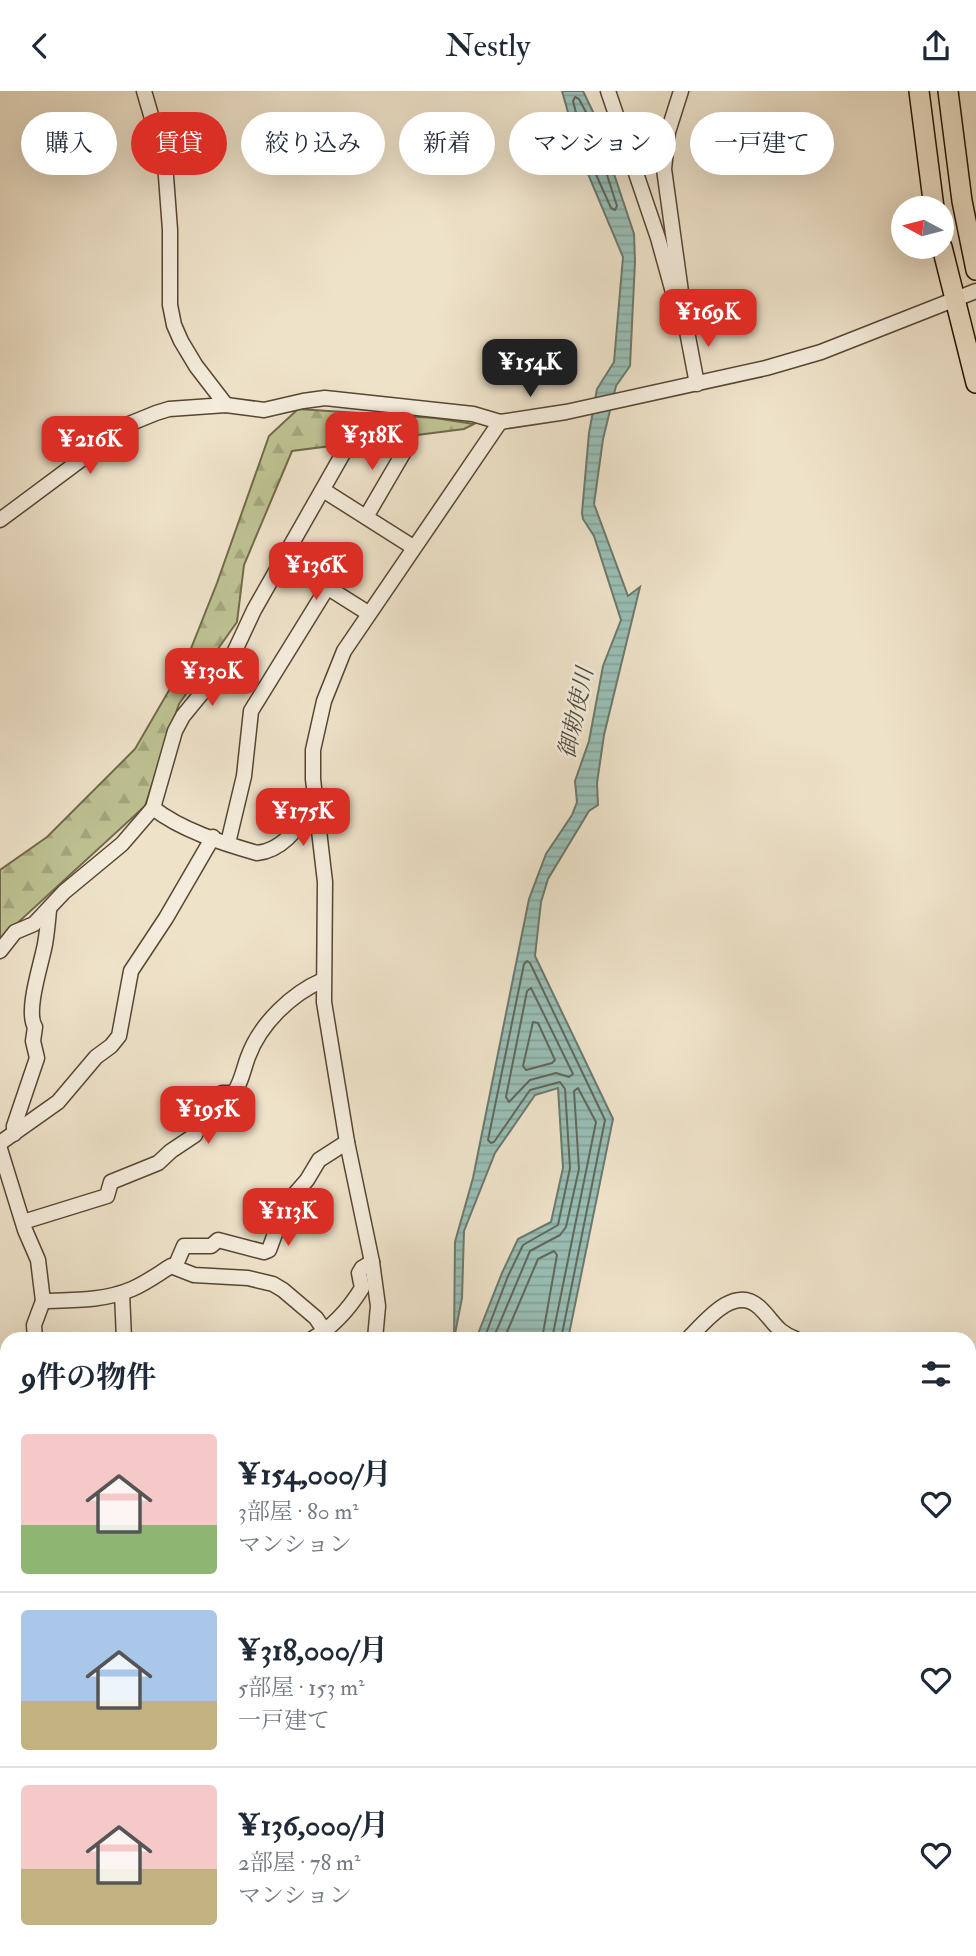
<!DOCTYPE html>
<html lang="ja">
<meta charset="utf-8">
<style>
:root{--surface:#fff;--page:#f6f6f7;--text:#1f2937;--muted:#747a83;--line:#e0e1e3;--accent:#d93025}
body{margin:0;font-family:"IM FELL Double Pica","Noto Serif JP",serif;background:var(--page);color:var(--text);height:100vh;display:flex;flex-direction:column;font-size:26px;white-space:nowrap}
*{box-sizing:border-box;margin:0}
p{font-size:23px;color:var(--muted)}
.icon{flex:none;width:38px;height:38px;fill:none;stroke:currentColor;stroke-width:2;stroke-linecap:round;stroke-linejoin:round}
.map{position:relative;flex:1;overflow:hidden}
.panel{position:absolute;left:0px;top:1241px;width:976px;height:625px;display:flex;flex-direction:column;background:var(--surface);border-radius:21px 21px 0 0;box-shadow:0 7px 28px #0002}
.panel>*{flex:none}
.guide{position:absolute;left:21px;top:21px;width:934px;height:63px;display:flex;gap:14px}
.needle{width:46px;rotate:277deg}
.buttons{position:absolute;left:891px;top:105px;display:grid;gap:14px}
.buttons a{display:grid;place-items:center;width:63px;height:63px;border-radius:50%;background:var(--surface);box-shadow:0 7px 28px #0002;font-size:35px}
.price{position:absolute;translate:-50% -60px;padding:0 16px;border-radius:14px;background:var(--accent);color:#fff;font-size:23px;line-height:46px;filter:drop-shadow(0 2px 4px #0008)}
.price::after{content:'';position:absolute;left:50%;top:42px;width:21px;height:16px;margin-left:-10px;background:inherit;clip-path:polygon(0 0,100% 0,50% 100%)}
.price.active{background:#222;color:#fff}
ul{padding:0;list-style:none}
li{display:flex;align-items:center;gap:21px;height:175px;padding:0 21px}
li+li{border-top:2px solid var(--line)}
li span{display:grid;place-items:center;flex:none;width:196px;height:140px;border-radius:7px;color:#555}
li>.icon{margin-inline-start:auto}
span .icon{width:84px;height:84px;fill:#fffc;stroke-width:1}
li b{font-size:30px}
h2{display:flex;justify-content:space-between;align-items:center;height:84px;padding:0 21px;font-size:30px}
.pill{padding:0 24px;border-radius:32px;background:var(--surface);box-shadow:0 7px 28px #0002;font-size:24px;line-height:63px}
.pill.active{background:var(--accent);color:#fff}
header{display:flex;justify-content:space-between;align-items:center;height:91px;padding:0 21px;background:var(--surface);font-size:32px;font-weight:600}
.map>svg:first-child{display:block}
.forest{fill:url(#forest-firs);stroke:#726a4a;stroke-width:2}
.water{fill:url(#water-rules);stroke:#6b796d;stroke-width:2}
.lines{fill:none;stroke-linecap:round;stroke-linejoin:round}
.shore{stroke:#60685b;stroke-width:2}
.river{stroke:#99beb5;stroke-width:18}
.minor-casing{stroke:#584633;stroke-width:17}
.highway-casing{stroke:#261201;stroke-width:22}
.minor{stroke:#f4ecdc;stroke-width:14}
.highway{stroke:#eee2c9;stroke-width:19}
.labels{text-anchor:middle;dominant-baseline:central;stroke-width:5;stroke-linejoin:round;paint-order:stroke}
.water-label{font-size:23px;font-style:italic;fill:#4e4e40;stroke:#f4ecdc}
</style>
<header><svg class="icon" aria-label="back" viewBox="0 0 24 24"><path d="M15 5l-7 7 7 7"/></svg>Nestly<svg class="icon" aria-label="share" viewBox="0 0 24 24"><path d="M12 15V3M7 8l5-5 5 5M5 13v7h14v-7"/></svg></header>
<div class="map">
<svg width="976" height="1865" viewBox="0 0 976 1865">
<defs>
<pattern id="forest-firs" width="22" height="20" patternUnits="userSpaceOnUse" patternTransform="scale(1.75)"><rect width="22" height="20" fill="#bec293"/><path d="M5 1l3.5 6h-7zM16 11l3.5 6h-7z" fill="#a3a67d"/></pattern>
<pattern id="water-rules" width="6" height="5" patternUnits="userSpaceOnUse" patternTransform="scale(1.75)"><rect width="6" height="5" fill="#99beb5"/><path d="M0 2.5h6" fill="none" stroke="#84a29a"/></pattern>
</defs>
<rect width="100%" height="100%" fill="#eee2c9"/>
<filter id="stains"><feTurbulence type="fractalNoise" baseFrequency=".00286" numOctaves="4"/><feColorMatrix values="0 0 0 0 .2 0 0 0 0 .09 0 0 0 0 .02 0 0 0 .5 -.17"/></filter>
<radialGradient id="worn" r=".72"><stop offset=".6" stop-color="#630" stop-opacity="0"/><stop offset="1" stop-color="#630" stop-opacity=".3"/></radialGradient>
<!-- forest -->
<g class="forest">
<path d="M 298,318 L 435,327 L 474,333 L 464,338 L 292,360 L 244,474 L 237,531 L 179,613 L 145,715 L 0,848 L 0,779 L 47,746 L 135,658 L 186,570 L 217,492 L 269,345 Z"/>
<path d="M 247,1858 L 382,1858 L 383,1865 L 242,1865 Z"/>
</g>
<!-- water -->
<g class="water">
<path d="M 562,0 L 583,0 L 594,23 L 634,143 L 635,170 L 630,275 L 616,295 L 603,348 L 594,413 L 628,505 L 640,496 L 604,644 L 597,692 L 598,714 L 589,720 L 548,788 L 541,811 L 535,865 L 613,1028 L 568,1248 L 476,1248 L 502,1182 L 518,1148 L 551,1131 L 563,1077 L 558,997 L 535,1004 L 495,1062 L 464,1140 L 462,1207 L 454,1248 L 455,1151 L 473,1087 L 529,808 L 546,763 L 572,724 L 577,711 L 575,690 L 589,650 L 603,575 L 621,529 L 594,445 L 583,428 L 582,422 L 589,342 L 597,298 L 614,271 L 623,166 L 580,64 Z"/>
<path d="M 497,1858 L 554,1859 L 555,1865 L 496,1865 Z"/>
</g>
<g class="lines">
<!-- shore -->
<g class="shore">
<path d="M 575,6 L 579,8 L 588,25 L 617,115 L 615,119 L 611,117 L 586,61 L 573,10 Z"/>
<path d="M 531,897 L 573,983 L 569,986 L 556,982 L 530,989 L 509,1011 L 506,1006 L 527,900 Z"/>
<path d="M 533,931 L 538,932 L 555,969 L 552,972 L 526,979 L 523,975 Z"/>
<path d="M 484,1248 L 508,1185 L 523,1154 L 558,1134 L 570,1077 L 565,998 L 560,991 L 530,999 L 494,1051 L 491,1052 L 488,1049 L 524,873 L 527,870 L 530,872 L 605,1029 L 561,1248"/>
<path d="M 493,1248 L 530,1160 L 560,1144 L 566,1136 L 579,1078 L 574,1000 L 578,997 L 596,1031 L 552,1248"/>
<path d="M 504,1248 L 538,1168 L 554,1160 L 557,1164 L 542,1248"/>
</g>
<!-- river -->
<path class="river" d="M 153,1865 L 159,1858"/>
<!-- minor casing -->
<g class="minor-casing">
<g id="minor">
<path d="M 144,0 L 165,72 L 170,139 L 170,214 L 174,234 L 181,250 L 196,275 L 226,314"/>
<path d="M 608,0 L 658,147 L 674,205"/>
<path d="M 681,0 L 668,41 L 664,78 L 685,230 L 697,293"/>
<path d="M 323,399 L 413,456"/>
<path d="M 366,426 L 408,354"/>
<path d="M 0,429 L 129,333 L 156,322 L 169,318 L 226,314 L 264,319 L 303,310 L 325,307 L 473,323 L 500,331 L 566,321 L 766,277 L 821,261 L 976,200"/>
<path d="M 284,469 L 368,522"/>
<path d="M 153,717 C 181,739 222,752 257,762 C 286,759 300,732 316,710"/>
<path d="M 228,752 L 244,685 L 251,620 L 327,497"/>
<path d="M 0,860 L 15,841 L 34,833 L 64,801 L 122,753 L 153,717 L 175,640 L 183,625 L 233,564 L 254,519 L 345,359 L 408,354"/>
<path d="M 14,1043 L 14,1035 L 37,967 L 33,950 L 35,936 C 25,920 42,871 45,853 C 47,842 48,830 49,819"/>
<path d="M 0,1052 L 58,1011 L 96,966 L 111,955 L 119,945 L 131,880 L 166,827 L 213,746"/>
<path d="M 0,1058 L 25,1139 L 38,1169 L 43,1210 L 34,1234 L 35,1248"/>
<path d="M 23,1131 L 107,1105 L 111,1091 L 158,1072 L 171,1060 L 195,1044 L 198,1037 L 197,1026 L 200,1011 L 222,1002 L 234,1002 C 242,990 243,979 248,966 C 260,933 291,903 323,889"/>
<path d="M 175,1176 L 184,1155 L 211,1155 L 218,1149 L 264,1161 L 269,1159 L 286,1113 L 307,1089 L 319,1069 L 347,1051"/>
<path d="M 122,1202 L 124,1248"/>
<path d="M 43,1210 C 73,1209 104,1210 132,1198 C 146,1192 158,1183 171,1175 L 194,1184 L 248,1187 L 273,1193 L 283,1199 L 316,1227 L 330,1248"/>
<path d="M 312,1248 C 333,1236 349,1218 362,1197 L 359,1182 L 362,1177 L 372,1171"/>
<path d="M 375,1248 L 378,1215 L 372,1171 L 347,1051 L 324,911 L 325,791 L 313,688 L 313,659 L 324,610 L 344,560 L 500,331"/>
<path d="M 688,1248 C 705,1231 734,1193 759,1216 C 774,1230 776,1241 796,1248"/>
<path d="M 970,1272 L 976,1273"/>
<path d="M 970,1299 L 976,1289"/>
<path d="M 1,1310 L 7,1317"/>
<path d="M 970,1341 L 976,1344"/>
<path d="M 970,1387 L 976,1393"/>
<path d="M 0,1489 L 5,1487 L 7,1491"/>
<path d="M 0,1604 L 7,1598"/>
<path d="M 970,1646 L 976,1646"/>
<path d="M 7,1685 L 7,1689"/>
<path d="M 970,1739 L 976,1738"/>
<path d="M 694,1858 L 699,1865"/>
<path d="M 941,1858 L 941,1865"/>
<path d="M 60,1865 L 71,1858"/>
<path d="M 212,1865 L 221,1858"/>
</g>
</g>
<!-- highway casing -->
<g class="highway-casing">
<g id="highway">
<path d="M 919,0 L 934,117"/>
<path d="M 948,0 L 962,110 L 976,179"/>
<path d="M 942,156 L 976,292"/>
</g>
</g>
<!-- minor -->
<use href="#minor" class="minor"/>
<!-- highway -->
<use href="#highway" class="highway"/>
</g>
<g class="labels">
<!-- water labels -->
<g class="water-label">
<text transform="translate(576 622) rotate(-78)">御勅使川</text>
</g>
</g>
<rect width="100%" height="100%" filter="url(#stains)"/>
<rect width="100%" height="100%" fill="url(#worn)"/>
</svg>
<div class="buttons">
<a><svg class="needle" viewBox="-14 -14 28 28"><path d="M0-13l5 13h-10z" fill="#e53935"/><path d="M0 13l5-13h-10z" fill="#747a83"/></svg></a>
</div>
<b class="price" style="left:708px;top:258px">¥169K</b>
<b class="price active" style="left:530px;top:308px">¥154K</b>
<b class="price" style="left:372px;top:381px">¥318K</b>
<b class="price" style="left:90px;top:385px">¥216K</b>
<b class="price" style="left:316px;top:511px">¥136K</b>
<b class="price" style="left:212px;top:617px">¥130K</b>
<b class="price" style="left:303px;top:757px">¥175K</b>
<b class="price" style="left:208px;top:1055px">¥195K</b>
<b class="price" style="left:288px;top:1157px">¥113K</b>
<div class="guide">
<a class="pill">購入</a>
<a class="pill active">賃貸</a>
<a class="pill">絞り込み</a>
<a class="pill">新着</a>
<a class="pill">マンション</a>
<a class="pill">一戸建て</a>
</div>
<section class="panel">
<h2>9件の物件<svg class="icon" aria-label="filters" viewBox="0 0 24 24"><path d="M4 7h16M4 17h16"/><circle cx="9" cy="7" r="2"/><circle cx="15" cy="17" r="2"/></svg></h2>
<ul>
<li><span style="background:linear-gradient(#f6c9c9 65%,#8fb573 0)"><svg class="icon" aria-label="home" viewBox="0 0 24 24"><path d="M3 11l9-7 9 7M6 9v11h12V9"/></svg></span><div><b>¥154,000/月</b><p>3部屋 · 80 m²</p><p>マンション</p></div><svg class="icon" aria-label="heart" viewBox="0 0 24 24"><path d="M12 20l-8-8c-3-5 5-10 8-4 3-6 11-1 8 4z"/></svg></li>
<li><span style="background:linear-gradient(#a9c7e8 65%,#c2b280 0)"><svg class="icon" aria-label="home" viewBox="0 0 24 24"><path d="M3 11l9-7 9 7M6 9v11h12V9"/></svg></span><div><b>¥318,000/月</b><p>5部屋 · 153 m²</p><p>一戸建て</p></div><svg class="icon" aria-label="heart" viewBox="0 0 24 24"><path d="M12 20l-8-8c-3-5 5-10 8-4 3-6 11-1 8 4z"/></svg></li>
<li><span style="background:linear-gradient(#f6c9c9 60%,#c2b280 0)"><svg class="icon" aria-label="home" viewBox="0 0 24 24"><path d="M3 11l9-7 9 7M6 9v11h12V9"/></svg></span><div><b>¥136,000/月</b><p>2部屋 · 78 m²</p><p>マンション</p></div><svg class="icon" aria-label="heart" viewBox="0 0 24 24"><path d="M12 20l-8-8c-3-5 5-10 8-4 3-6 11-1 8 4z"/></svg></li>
</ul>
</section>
</div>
